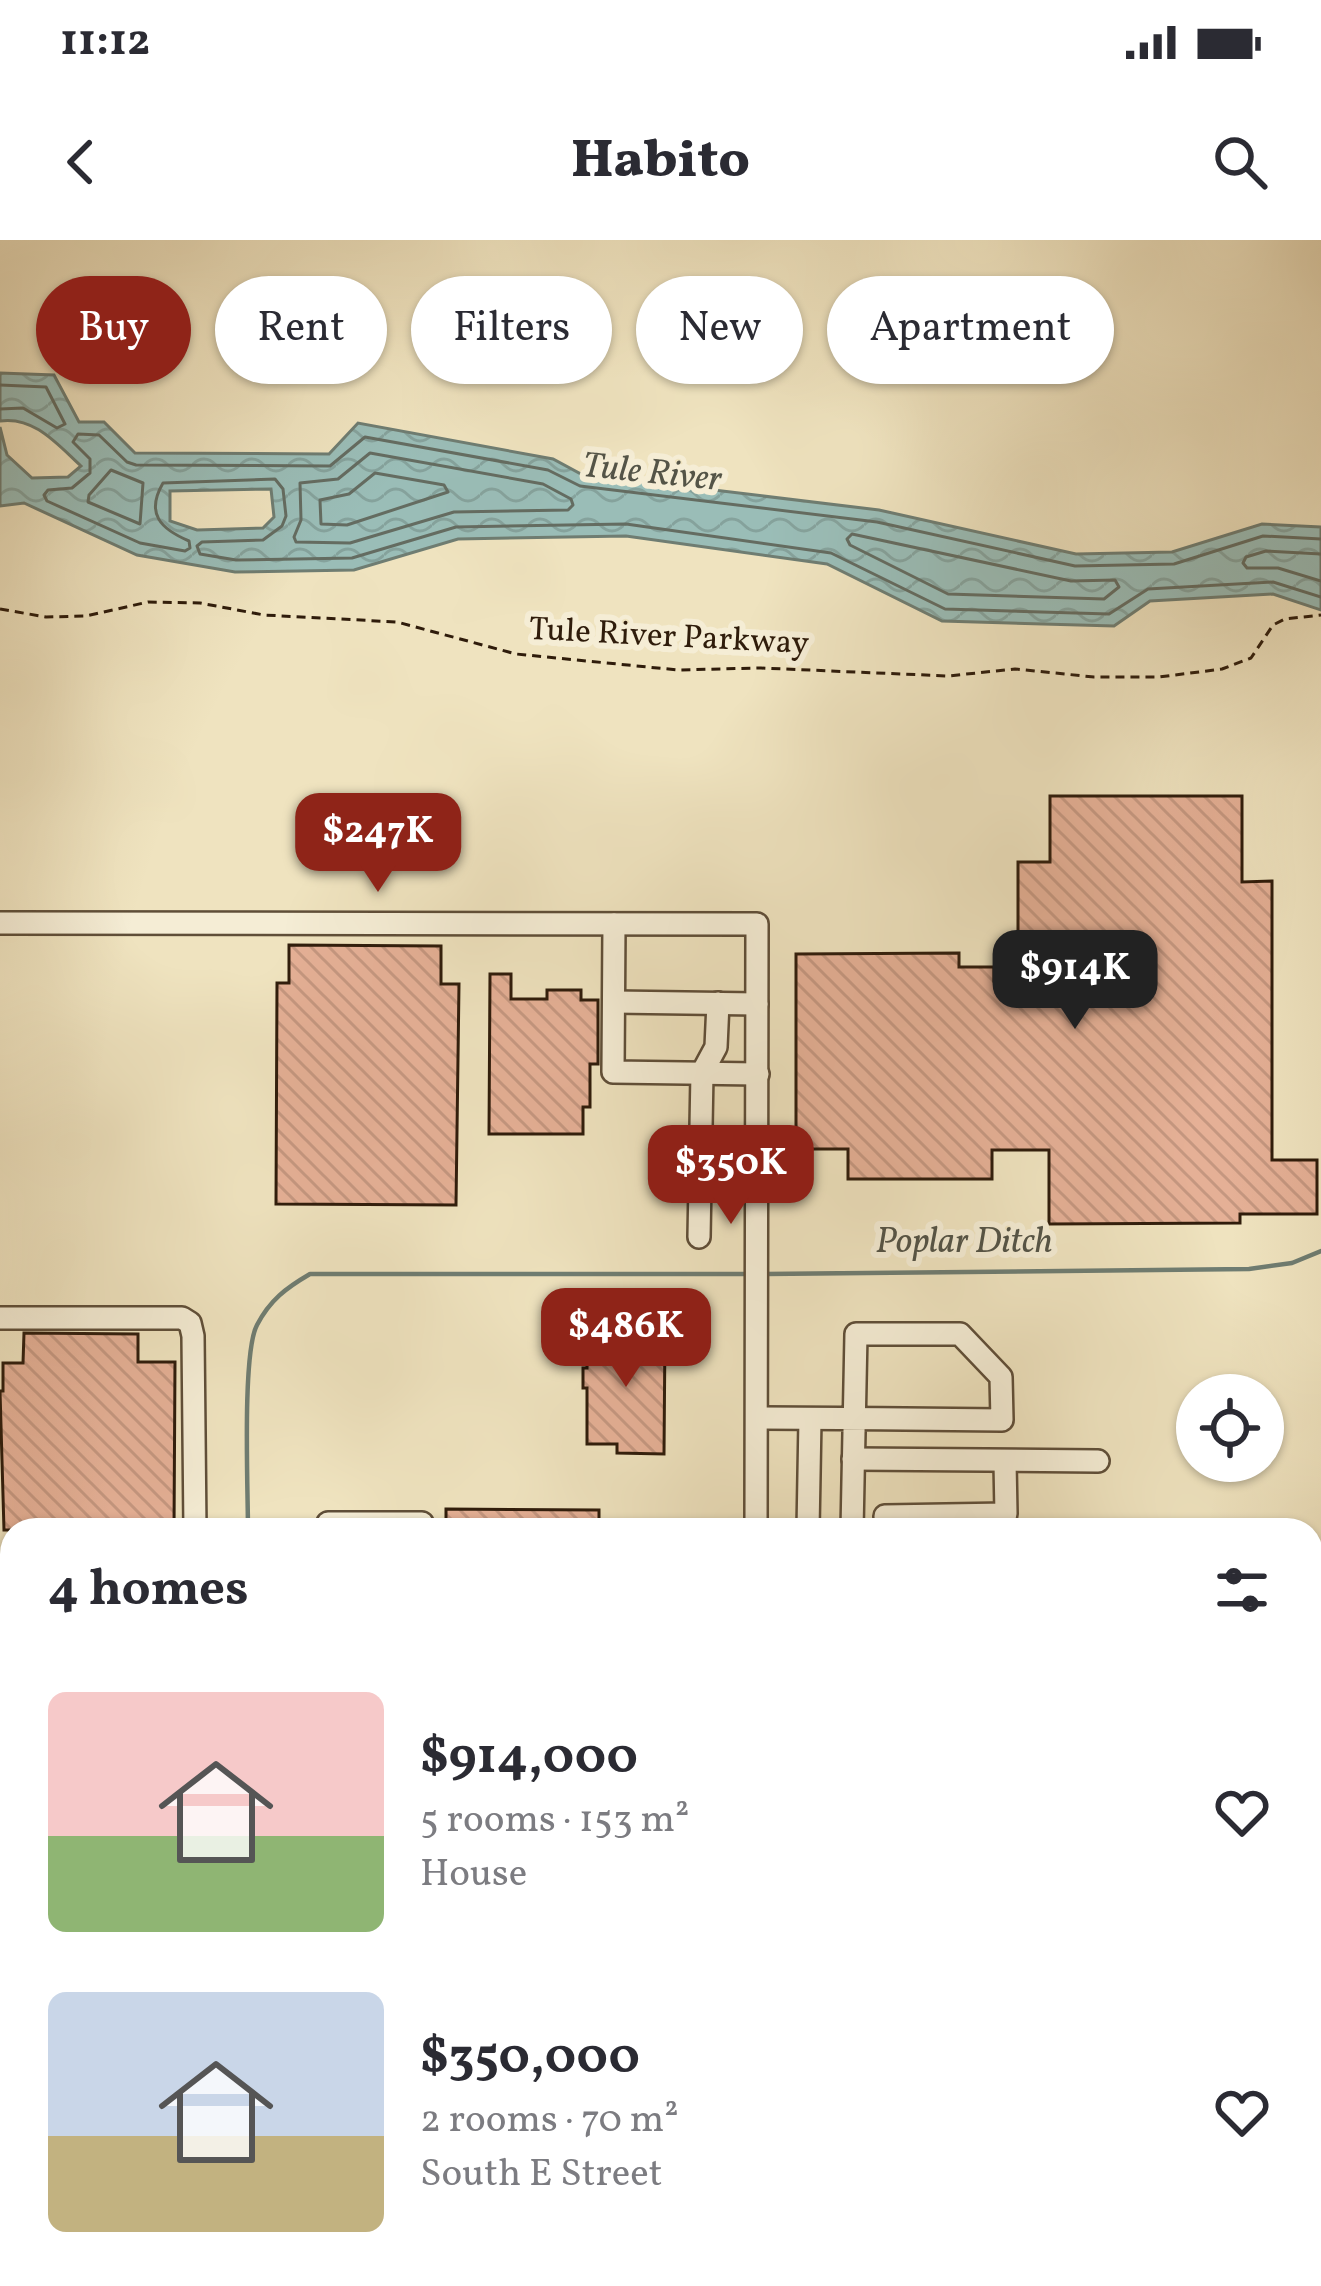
<!DOCTYPE html>
<meta charset="utf-8">
<style>
:root{--surface:#fff;--page:#f2f2f3;--text:#2b2b33;--muted:#7c7c81;--accent:#8f2418}
body{margin:0;font-family:Vollkorn,serif;background:var(--page);color:var(--text);height:100vh;display:flex;flex-direction:column;font-size:45px;white-space:nowrap}
*{box-sizing:border-box;margin:0}
p{font-size:39px;color:var(--muted)}
.icon{flex:none;width:66px;height:66px;fill:none;stroke:currentColor;stroke-width:2;stroke-linecap:round;stroke-linejoin:round}
.map{position:relative;flex:1;overflow:hidden}
.details{position:absolute;left:0px;top:1278px;width:1323px;height:768px;display:flex;flex-direction:column;background:var(--surface);border-radius:36px 36px 0 0;box-shadow:0 3px 9px #0004}
.details>*{flex:none}
.top-card{position:absolute;left:36px;top:36px;width:1251px;height:108px;display:flex;gap:24px}
.buttons{position:absolute;left:1176px;top:1134px;display:grid;gap:24px}
.buttons a{display:grid;place-items:center;width:108px;height:108px;border-radius:50%;background:var(--surface);box-shadow:0 3px 9px #0004;font-size:60px}
.price{position:absolute;translate:-50% -102px;padding:0 27px;border-radius:24px;background:var(--accent);color:#fff;font-size:39px;line-height:78px;filter:drop-shadow(0 3px 6px #0008)}
.price::after{content:'';position:absolute;left:50%;top:72px;width:36px;height:27px;margin-left:-18px;background:inherit;clip-path:polygon(0 0,100% 0,50% 100%)}
.price.current{background:#222;color:#fff}
ul{padding:0;list-style:none}
li{display:flex;align-items:center;gap:36px;height:300px;padding:0 48px}
li span{display:grid;place-items:center;flex:none;width:336px;height:240px;border-radius:18px;color:#555}
li>.icon{margin-inline-start:auto}
span .icon{width:144px;height:144px;fill:#fffc;stroke-width:1}
li b{font-size:51px}
h2{display:flex;justify-content:space-between;align-items:center;height:144px;padding:0 48px;font-size:51px}
.tag{padding:0 42px;border-radius:54px;background:var(--surface);box-shadow:0 3px 9px #0004;font-size:42px;line-height:108px}
.tag.current{background:var(--accent);color:#fff}
.status{display:flex;justify-content:space-between;align-items:center;height:84px;padding:0 60px;background:var(--surface);direction:ltr}
.status svg{height:33px;fill:currentColor}
header{display:flex;justify-content:space-between;align-items:center;height:156px;padding:0 48px;background:var(--surface);font-size:54px;font-weight:800}
.map>svg:first-child{display:block}
.water{fill:url(#water-waves);stroke:#6f7d72;stroke-width:3;fill-rule:evenodd}
.lines{fill:none;stroke-linecap:round;stroke-linejoin:round}
.shore{stroke:#646c61;stroke-width:3}
.stream{stroke:#6f7d72;stroke-width:4.5}
.building{fill:url(#building-back-hatch);stroke:#2f1c0b;stroke-width:3}
.minor-casing{stroke:#5f4e38;stroke-width:26}
.major-casing{stroke:#2f1c0b;stroke-width:32}
.path{stroke:#2f1c0b;stroke-width:3;stroke-dasharray:9 6;stroke-linecap:butt}
.minor{stroke:#f5edd5;stroke-width:21}
.major{stroke:#efe3bf;stroke-width:27}
.labels{text-anchor:middle;dominant-baseline:central;stroke-width:12;stroke-linejoin:round;paint-order:stroke}
.street-label{font-size:33px;fill:#2f1c0b;stroke:#f5edd5}
.water-label{font-size:36px;font-style:italic;fill:#545447;stroke:#f5edd5}
</style>
<div class="status"><b>11:12</b><svg viewBox="0 0 49 12"><path d="M0 12V9h3v3zM5 12V6h3v6zM10 12V3h3v9zM15 12V0h3v12zM26 1h20v11H26zM47 4h2v5h-2z"/></svg></div>
<header><svg class="icon" aria-label="back" viewBox="0 0 24 24"><path d="M15 5l-7 7 7 7"/></svg>Habito<svg class="icon" aria-label="search" viewBox="0 0 24 24"><circle cx="10" cy="10" r="6"/><path d="M15 15l6 6"/></svg></header>
<div class="map">
<svg width="1321" height="2046" viewBox="0 0 1321 2046">
<defs>
<pattern id="water-waves" width="16" height="10" patternUnits="userSpaceOnUse" patternTransform="scale(3)"><rect width="16" height="10" fill="#9abdb7"/><path d="M0 5q4-4 8 0t8 0" fill="none" stroke="#85a29c"/></pattern>
<pattern id="building-back-hatch" width="6" height="6" patternUnits="userSpaceOnUse" patternTransform="scale(3)"><rect width="6" height="6" fill="#e5b096"/><path d="M-1 5l2 2M0 0l6 6M5-1l2 2" fill="none" stroke="#c59780"/></pattern>
</defs>
<rect width="100%" height="100%" fill="#efe3bf"/>
<filter id="stains"><feTurbulence type="fractalNoise" baseFrequency=".00167" numOctaves="4"/><feColorMatrix values="0 0 0 0 .2 0 0 0 0 .09 0 0 0 0 .02 0 0 0 .5 -.17"/></filter>
<radialGradient id="worn" r=".72"><stop offset=".6" stop-color="#630" stop-opacity="0"/><stop offset="1" stop-color="#630" stop-opacity=".3"/></radialGradient>
<!-- water -->
<path class="water" d="M 0,133 L 54,135 L 79,182 L 104,182 L 135,213 L 329,214 L 358,183 L 553,219 L 581,234 L 879,270 L 1076,314 L 1172,312 L 1262,284 L 1321,287 L 1321,370 L 1273,354 L 1150,361 L 1114,386 L 942,381 L 827,324 L 626,296 L 458,299 L 354,330 L 235,332 L 137,315 L 24,263 L 0,266 L 0,187 L 7,215 L 32,238 L 68,237 L 81,226 C 57,204 34,176 0,181 ZM 271,249 L 274,277 L 263,288 L 197,290 L 170,281 L 170,251 Z"/>
<g class="lines">
<!-- shore -->
<g class="shore">
<path d="M 0,145 L 46,147 L 65,184 L 57,188 L 23,168 L 0,169"/>
<path d="M 370,213 L 543,244 L 571,259 L 573,265 L 568,270 L 454,272 L 350,303 L 296,302 L 294,297 L 301,280 L 300,243 L 338,239 Z"/>
<path d="M 111,230 L 143,243 L 140,284 L 88,262 L 89,255 Z"/>
<path d="M 375,233 L 444,245 L 448,252 L 347,285 L 321,284 L 320,260 L 349,254 Z"/>
<path d="M 852,294 L 1071,341 L 1115,340 L 1119,347 L 1104,359 L 948,354 L 850,305 L 847,299 Z"/>
<path d="M 1321,299 L 1263,296 L 1174,324 L 1075,326 L 877,282 L 580,246 L 548,230 L 365,197 L 330,226 L 136,225 L 127,222 L 99,195 L 78,194 L 73,202 L 90,219 L 90,233 L 72,248 L 48,250 L 44,255 L 47,261 L 140,303 L 185,311 L 190,308 L 189,301 C 161,289 145,274 163,243 L 275,239 L 283,249 L 286,276 L 282,286 L 263,300 L 202,302 L 197,306 L 200,314 L 236,320 L 352,318 L 456,287 L 626,284 L 831,313 L 945,369 L 1109,374 L 1148,349 L 1273,342 L 1321,357"/>
<path d="M 1321,314 L 1266,311 L 1246,317 L 1243,323 L 1247,328 L 1278,328 L 1321,341"/>
</g>
<!-- stream -->
<g class="stream">
<path d="M 766,1034 L 1249,1029 L 1292,1023 L 1321,1011"/>
<path d="M 248,1290 C 248,1251 242,1113 257,1085 C 270,1060 286,1048 310,1034 L 748,1034"/>
</g>
</g>
<!-- building -->
<g class="building">
<path d="M 1050,556 L 1242,556 L 1242,642 L 1272,641 L 1272,920 L 1317,920 L 1317,974 L 1240,974 L 1240,983 L 1049,984 L 1049,910 L 992,910 L 992,939 L 848,939 L 848,909 L 796,909 L 796,714 L 959,713 L 959,727 L 994,727 L 994,741 L 1050,741 L 1050,703 L 1018,703 L 1018,622 L 1050,622 Z"/>
<path d="M 289,705 L 441,706 L 441,744 L 459,744 L 456,965 L 276,964 L 277,743 L 289,743 Z"/>
<path d="M 490,734 L 511,734 L 511,759 L 547,759 L 547,750 L 581,750 L 581,760 L 598,760 L 598,824 L 590,824 L 590,867 L 583,867 L 583,894 L 489,894 Z"/>
<path d="M 587,1091 L 665,1091 L 664,1214 L 617,1213 L 617,1204 L 587,1204 L 587,1148 L 583,1148 L 583,1128 L 587,1128 Z"/>
<path d="M 24,1093 L 138,1094 L 138,1122 L 175,1122 L 174,1290 L 4,1290 L 0,1151 L 3,1151 L 3,1123 L 23,1123 Z"/>
<path d="M 446,1269 L 599,1270 L 599,1290 L 446,1290 Z"/>
</g>
<g class="lines">
<!-- minor casing -->
<g class="minor-casing">
<g id="minor">
<path d="M 0,683 L 757,684 L 756,1290"/>
<path d="M 614,684 L 613,832 L 758,834"/>
<path d="M 614,762 L 757,764"/>
<path d="M 699,997 L 702,833 L 716,807 L 718,763"/>
<path d="M 0,1078 L 182,1078 L 190,1083 L 193,1096 L 195,1290"/>
<path d="M 758,1178 C 839,1178 921,1179 1002,1180 L 1001,1137 L 960,1094 L 856,1094 L 852,1290"/>
<path d="M 853,1219 L 1098,1221"/>
<path d="M 328,1290 L 328,1283 L 422,1283 L 422,1290"/>
<path d="M 808,1290 L 810,1179"/>
<path d="M 886,1290 L 885,1276 L 1006,1274 L 1005,1222"/>
<path d="M 0,1548 L 12,1550"/>
<path d="M 0,1591 L 12,1593"/>
<path d="M 721,2034 L 722,2046"/>
<path d="M 820,2034 L 821,2046"/>
<path d="M 52,2046 L 57,2040"/>
<path d="M 107,2046 L 107,2034"/>
<path d="M 213,2046 L 213,2034"/>
</g>
</g>
<!-- major casing -->
<g class="major-casing">
<g id="major">
<path d="M 0,1637 L 12,1639"/>
<path d="M 0,1675 L 12,1676"/>
<path d="M 1311,1751 L 1321,1751"/>
<path d="M 1311,1785 L 1321,1785"/>
</g>
</g>
<!-- path -->
<path class="path" d="M 0,369 L 46,377 L 86,376 L 148,362 L 200,363 L 264,375 L 397,382 L 516,414 L 678,430 L 761,428 L 948,436 L 1015,429 L 1094,437 L 1159,437 L 1222,429 L 1251,418 L 1273,385 L 1285,379 L 1321,375"/>
<!-- minor -->
<use href="#minor" class="minor"/>
<!-- major -->
<use href="#major" class="major"/>
</g>
<g class="labels">
<!-- street labels -->
<g class="street-label">
<text transform="translate(669 398) rotate(3)">Tule River Parkway</text>
</g>
<!-- water labels -->
<g class="water-label">
<text transform="translate(652 234) rotate(6)">Tule River</text>
<text x="964" y="1003">Poplar Ditch</text>
</g>
</g>
<rect width="100%" height="100%" filter="url(#stains)"/>
<rect width="100%" height="100%" fill="url(#worn)"/>
</svg>
<div class="buttons">
<a><svg class="icon" aria-label="locate" viewBox="0 0 24 24"><circle cx="12" cy="12" r="6"/><path d="M12 2v4M12 18v4M2 12h4M18 12h4"/></svg></a>
</div>
<b class="price" style="left:378px;top:655px">$247K</b>
<b class="price current" style="left:1075px;top:792px">$914K</b>
<b class="price" style="left:731px;top:987px">$350K</b>
<b class="price" style="left:626px;top:1150px">$486K</b>
<div class="top-card">
<a class="tag current">Buy</a>
<a class="tag">Rent</a>
<a class="tag">Filters</a>
<a class="tag">New</a>
<a class="tag">Apartment</a>
</div>
<section class="details">
<h2>4 homes<svg class="icon" aria-label="filters" viewBox="0 0 24 24"><path d="M4 7h16M4 17h16"/><circle cx="9" cy="7" r="2"/><circle cx="15" cy="17" r="2"/></svg></h2>
<ul>
<li><span style="background:linear-gradient(#f6c9c9 60%,#8fb573 0)"><svg class="icon" aria-label="home" viewBox="0 0 24 24"><path d="M3 11l9-7 9 7M6 9v11h12V9"/></svg></span><div><b>$914,000</b><p>5 rooms · 153 m²</p><p>House</p></div><svg class="icon" aria-label="heart" viewBox="0 0 24 24"><path d="M12 20l-8-8c-3-5 5-10 8-4 3-6 11-1 8 4z"/></svg></li>
<li><span style="background:linear-gradient(#c9d6e8 60%,#c2b280 0)"><svg class="icon" aria-label="home" viewBox="0 0 24 24"><path d="M3 11l9-7 9 7M6 9v11h12V9"/></svg></span><div><b>$350,000</b><p>2 rooms · 70 m²</p><p>South E Street</p></div><svg class="icon" aria-label="heart" viewBox="0 0 24 24"><path d="M12 20l-8-8c-3-5 5-10 8-4 3-6 11-1 8 4z"/></svg></li>
</ul>
</section>
</div>
